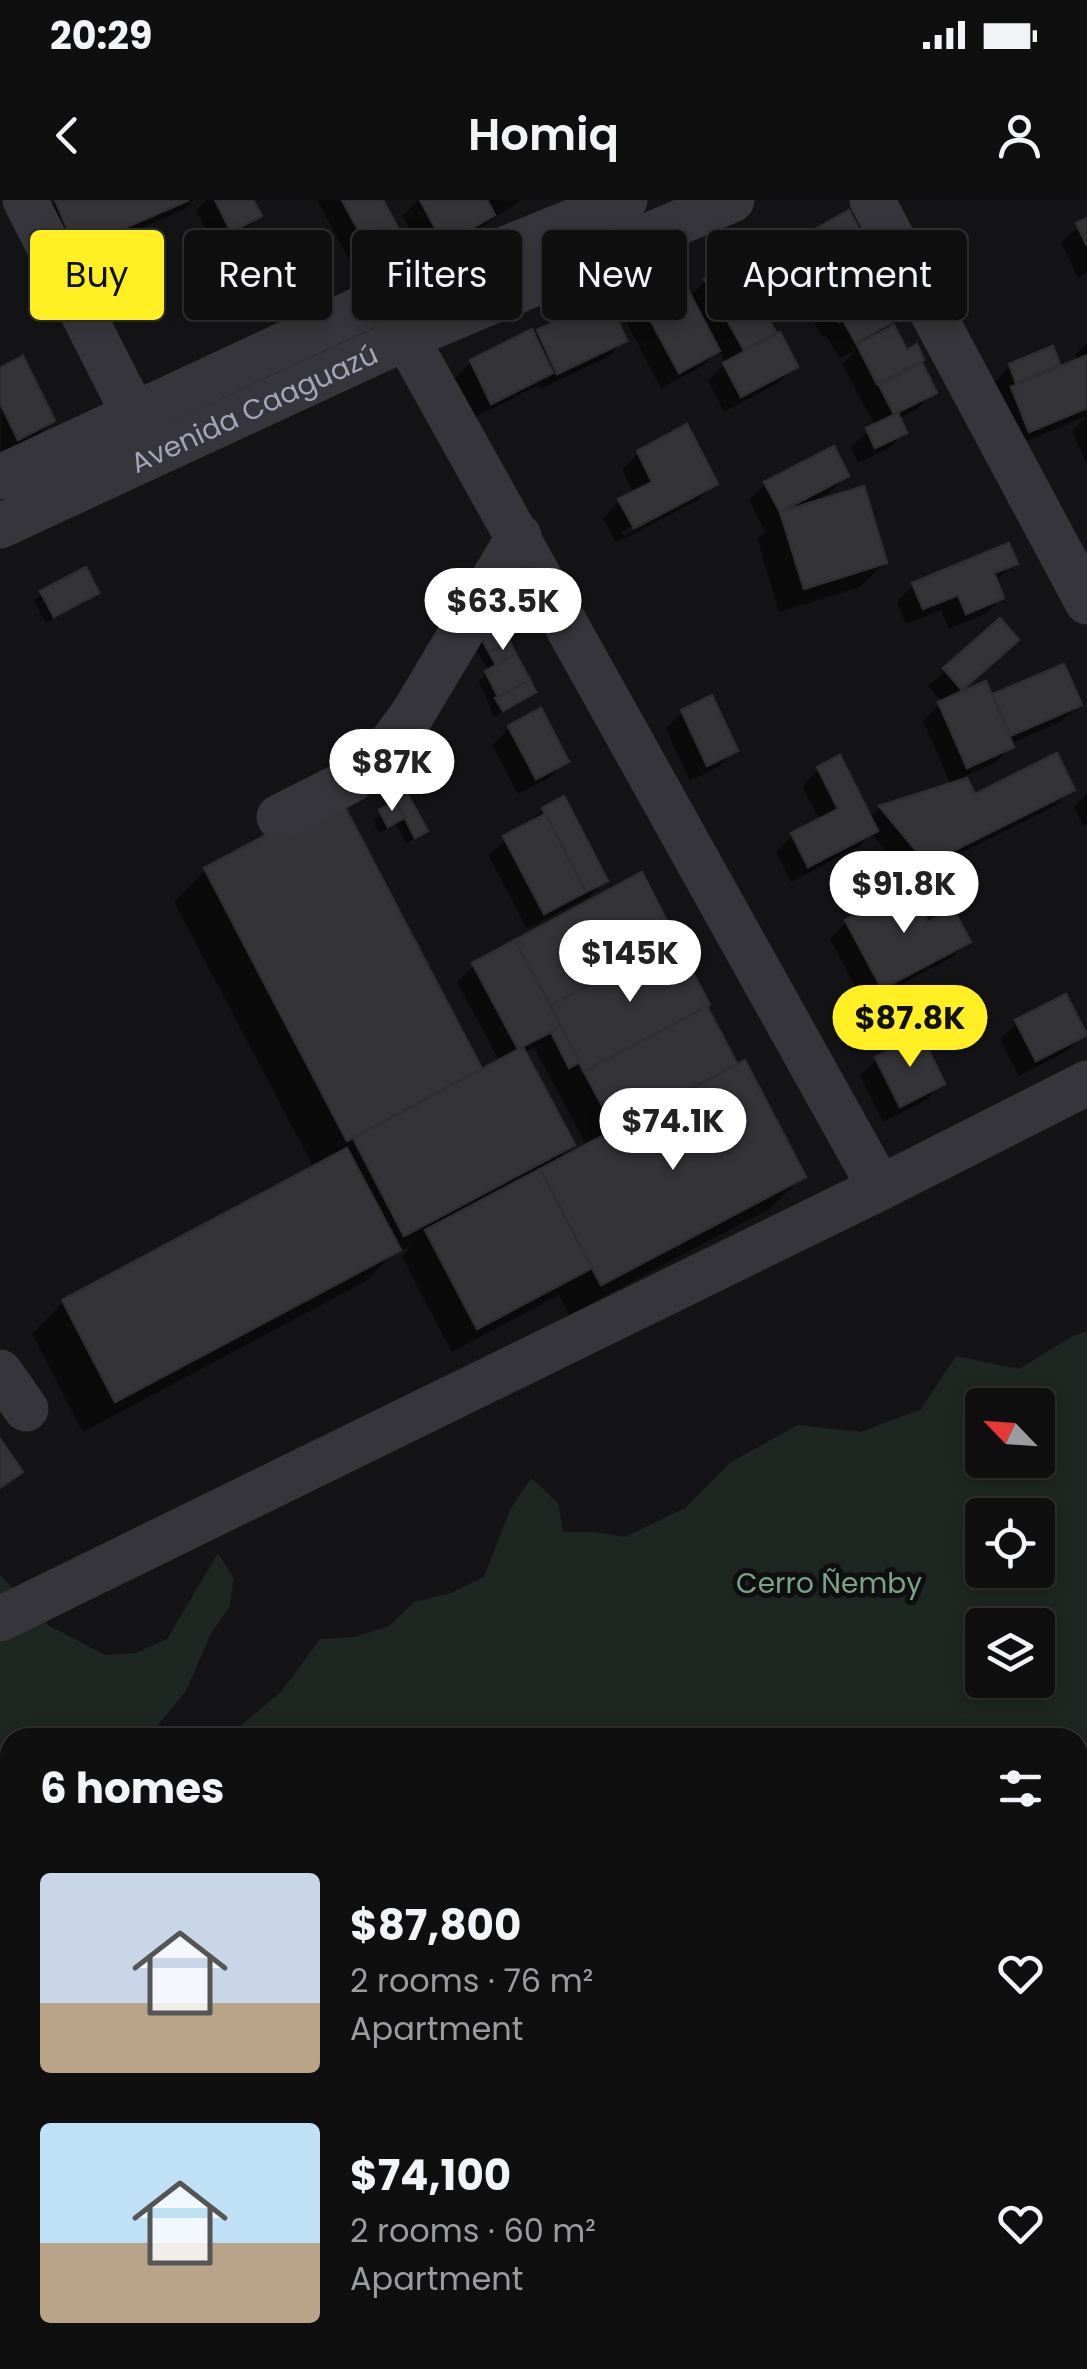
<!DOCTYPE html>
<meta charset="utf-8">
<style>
:root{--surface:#0f0f10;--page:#181819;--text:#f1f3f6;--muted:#9b9c9f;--line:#2f2f30;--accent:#ffef23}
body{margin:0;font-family:Poppins,sans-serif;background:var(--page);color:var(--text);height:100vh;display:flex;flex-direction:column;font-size:38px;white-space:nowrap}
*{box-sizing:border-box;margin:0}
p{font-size:32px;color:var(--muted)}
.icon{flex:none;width:55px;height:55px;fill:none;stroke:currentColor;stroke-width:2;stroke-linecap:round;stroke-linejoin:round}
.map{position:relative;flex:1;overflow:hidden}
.panel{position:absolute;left:0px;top:1528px;width:1088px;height:642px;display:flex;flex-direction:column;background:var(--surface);border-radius:30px 30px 0 0;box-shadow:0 5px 15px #0003,0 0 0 2px var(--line)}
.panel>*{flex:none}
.hud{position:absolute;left:30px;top:30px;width:1028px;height:90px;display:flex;gap:20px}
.needle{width:65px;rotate:295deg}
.tools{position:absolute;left:965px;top:1188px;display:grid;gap:20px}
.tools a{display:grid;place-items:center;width:90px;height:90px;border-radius:10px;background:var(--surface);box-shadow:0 5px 15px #0003,0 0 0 2px var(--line);font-size:50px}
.price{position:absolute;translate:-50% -85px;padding:0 22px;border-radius:35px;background:#fff;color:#222;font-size:32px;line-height:65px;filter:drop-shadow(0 2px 5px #0008)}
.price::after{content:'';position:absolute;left:50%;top:60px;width:30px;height:22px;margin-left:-15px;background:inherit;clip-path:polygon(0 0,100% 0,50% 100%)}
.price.on{background:var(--accent);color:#111}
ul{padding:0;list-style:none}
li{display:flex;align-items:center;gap:30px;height:250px;padding:0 40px}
li span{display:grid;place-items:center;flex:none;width:280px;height:200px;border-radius:10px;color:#555}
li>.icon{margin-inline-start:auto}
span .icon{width:120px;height:120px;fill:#fffc;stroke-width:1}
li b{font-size:42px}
h2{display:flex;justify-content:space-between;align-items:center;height:120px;padding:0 40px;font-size:42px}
.chip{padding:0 35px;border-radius:10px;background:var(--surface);box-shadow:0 5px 15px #0003,0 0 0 2px var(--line);font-size:35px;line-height:90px}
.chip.on{background:var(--accent);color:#111}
.status{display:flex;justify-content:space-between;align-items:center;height:70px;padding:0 50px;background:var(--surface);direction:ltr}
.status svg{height:28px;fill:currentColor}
header{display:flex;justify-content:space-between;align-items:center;height:130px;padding:0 40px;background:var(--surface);font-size:45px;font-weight:600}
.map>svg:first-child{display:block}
.green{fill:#1e2621;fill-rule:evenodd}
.shadow{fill:#0007;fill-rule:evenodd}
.building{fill:#343438;stroke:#2f2e32;stroke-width:2.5}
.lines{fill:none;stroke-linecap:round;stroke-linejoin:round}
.minor{stroke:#35353b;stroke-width:45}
.labels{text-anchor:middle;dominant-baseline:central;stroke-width:10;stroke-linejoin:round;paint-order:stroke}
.street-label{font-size:28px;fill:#a4a5b8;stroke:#0f0f11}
.park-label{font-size:28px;fill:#7aa487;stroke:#0f0f11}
</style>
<div class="status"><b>20:29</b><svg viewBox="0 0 49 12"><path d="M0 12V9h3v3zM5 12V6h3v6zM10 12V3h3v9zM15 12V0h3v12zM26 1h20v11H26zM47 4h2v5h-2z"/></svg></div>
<header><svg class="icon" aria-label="back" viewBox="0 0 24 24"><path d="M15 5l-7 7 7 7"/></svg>Homiq<svg class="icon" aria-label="person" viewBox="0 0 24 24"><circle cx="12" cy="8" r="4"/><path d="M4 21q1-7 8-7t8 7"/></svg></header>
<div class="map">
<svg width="1087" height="2169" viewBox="0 0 1087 2169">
<rect width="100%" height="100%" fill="#141416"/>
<!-- green -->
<path class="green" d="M 1087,1131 L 1087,2169 L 0,2169 L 0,1375 L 48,1425 L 105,1455 L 136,1453 L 167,1439 L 218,1353 L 234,1379 L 229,1408 L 211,1433 L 186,1491 L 148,1537 L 10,1538 L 10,2160 L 1078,2160 L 1078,1538 L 227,1537 L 281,1492 L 320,1439 L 355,1437 L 389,1426 L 414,1402 L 451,1393 L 484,1377 L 510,1310 L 531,1278 L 558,1303 L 563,1332 L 594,1332 L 625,1337 L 685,1308 L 731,1262 L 798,1225 L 861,1232 L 921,1209 L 956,1156 L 1019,1169 L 1071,1137 ZM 982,1205 L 1038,1205 L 1038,1260 L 982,1260 ZM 982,1315 L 1038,1315 L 1038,1370 L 982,1370 ZM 982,1425 L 1038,1425 L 1038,1480 L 982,1480 Z"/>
<!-- shadow -->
<g class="shadow">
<path d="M 194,0 L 185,9 L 59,64 L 39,17 L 57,0 Z"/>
<path d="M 206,0 L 251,0 L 259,16 L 242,33 L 214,47 L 196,10 Z"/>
<path d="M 317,0 L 380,0 L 403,43 L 387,60 L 358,75 Z"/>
<path d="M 418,0 L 521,0 L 476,31 L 427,58 L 403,16 Z"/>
<path d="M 1087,21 L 1087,73 L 1078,78 L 1061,42 Z"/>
<path d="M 813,33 L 890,91 L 885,97 L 896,118 L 880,134 L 919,162 L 934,192 L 917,209 L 898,219 L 904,232 L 888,249 L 858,263 L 851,247 L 875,226 L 842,164 L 856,150 L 839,158 L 826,135 L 822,137 L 796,89 L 810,75 L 797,50 Z"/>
<path d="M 284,54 L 324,83 L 316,91 L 294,101 L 276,62 Z"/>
<path d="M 706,81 L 772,131 L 759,145 L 795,167 L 778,183 L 724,212 L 708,181 L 726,163 L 718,150 L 701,167 L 661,188 L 624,118 L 616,123 L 624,140 L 608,157 L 540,189 L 538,185 L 474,218 L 455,178 L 472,162 L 533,137 L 605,100 L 607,105 L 619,93 L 689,97 Z"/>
<path d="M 1087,143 L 1087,216 L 1012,247 L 994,183 L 1010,166 L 1051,149 L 1059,169 L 1078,161 L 1075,155 Z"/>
<path d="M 0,170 L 52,221 L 35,238 L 1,255 Z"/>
<path d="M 1087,216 L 1087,265 L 1072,231 Z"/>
<path d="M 638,253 L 714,284 L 698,300 L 616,343 L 603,318 L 620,301 L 634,294 L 622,270 ZM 698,291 L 698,297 L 624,336 L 621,332 Z"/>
<path d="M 846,276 L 829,293 L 810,303 L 811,305 L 885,363 L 860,387 L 779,412 L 757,339 L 765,331 L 749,300 L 766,284 Z"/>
<path d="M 1015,363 L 995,381 L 1002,398 L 985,414 L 949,429 L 941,410 L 906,424 L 897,402 L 914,385 Z"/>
<path d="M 96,393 L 88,401 L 46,423 L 34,401 L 42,394 Z"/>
<path d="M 1000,421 L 999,456 L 952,497 L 990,498 L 1063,468 L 1079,505 L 1062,521 L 1010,544 L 1011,547 L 995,563 L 963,577 L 974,597 L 1072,589 L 1055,606 L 909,679 L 872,634 L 858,647 L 791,682 L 776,652 L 793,635 L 820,621 L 802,586 L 819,569 L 869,619 L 880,608 L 951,585 L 923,521 L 942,502 L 928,486 Z"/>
<path d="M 477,429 L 533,492 L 494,517 L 479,481 L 488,471 L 469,437 Z"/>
<path d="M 540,512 L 566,561 L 549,578 L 518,594 L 492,545 L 509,528 Z"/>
<path d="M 682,512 L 735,551 L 718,567 L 690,581 L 666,529 Z"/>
<path d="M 1087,593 L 1087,623 L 1083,626 L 1074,607 Z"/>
<path d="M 407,598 L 425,631 L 406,644 L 396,624 L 379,633 L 373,620 Z"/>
<path d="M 543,610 L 605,680 L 589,697 L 527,729 L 488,655 Z"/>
<path d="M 206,670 L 481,873 L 500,862 L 457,782 L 474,765 L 641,676 L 736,867 L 803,976 L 771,1008 L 569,1115 L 559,1095 L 452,1152 L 402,1057 L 412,1045 L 391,1056 L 366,1081 L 83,1232 L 32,1134 L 63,1102 L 314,968 L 174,702 ZM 534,847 L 587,947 L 553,964 L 572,945 L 523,853 Z"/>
<path d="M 846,722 L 927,726 L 968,741 L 951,758 L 864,804 L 830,739 Z"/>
<path d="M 1017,822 L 1084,834 L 1067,851 L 1019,876 L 1000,839 Z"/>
<path d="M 877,859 L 942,884 L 926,900 L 883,922 L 860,876 Z"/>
</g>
<!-- building -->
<g class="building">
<path d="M 55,0 L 189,0 L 76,49 Z"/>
<path d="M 215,0 L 253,0 L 262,16 L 231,32 Z"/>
<path d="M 342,0 L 383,0 L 406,43 L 375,61 Z"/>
<path d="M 420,0 L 487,0 L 495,15 L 444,44 Z"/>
<path d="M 849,10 L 893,92 L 839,122 L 812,71 L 828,62 L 812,31 Z"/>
<path d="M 1087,18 L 1087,46 L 1076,23 Z"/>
<path d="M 307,40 L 327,84 L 302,95 L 282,52 Z"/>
<path d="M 673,61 L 720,151 L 679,173 L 641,103 L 628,110 L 618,91 Z"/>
<path d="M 735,61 L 776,132 L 744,150 L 704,79 Z"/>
<path d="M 887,96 L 899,118 L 856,143 L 843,120 Z"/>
<path d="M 607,97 L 627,141 L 557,174 L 537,130 Z"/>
<path d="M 894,125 L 907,150 L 917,144 L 924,160 L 877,184 L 857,145 Z"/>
<path d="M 532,129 L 553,173 L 491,204 L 470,160 Z"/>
<path d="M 780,132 L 798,167 L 741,197 L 723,163 Z"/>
<path d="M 1053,146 L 1060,165 L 1016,183 L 1009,164 Z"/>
<path d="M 1087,155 L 1087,208 L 1029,232 L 1011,187 Z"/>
<path d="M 23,156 L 55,221 L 18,240 L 0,203 L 0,168 Z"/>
<path d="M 922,163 L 937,193 L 894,214 L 879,185 Z"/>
<path d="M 898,213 L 907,233 L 875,248 L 866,228 Z"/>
<path d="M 687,224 L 718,284 L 634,328 L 618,299 L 652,282 L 637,251 Z"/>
<path d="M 834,246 L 849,276 L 780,312 L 764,282 Z"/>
<path d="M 864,286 L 887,363 L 804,389 L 780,312 Z"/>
<path d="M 1009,343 L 1018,364 L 994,373 L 1004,398 L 966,414 L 958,395 L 923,409 L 912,383 Z"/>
<path d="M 86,367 L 99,393 L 54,417 L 40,391 Z"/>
<path d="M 496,416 L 510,442 L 489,452 L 475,427 Z"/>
<path d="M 1000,418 L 1019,440 L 962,490 L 943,468 Z"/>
<path d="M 510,442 L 516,454 L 496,465 L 489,452 Z"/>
<path d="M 516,454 L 530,480 L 498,497 L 485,471 Z"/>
<path d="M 1064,464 L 1082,505 L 1010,536 L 993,494 Z"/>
<path d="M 530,480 L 536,492 L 503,511 L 495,498 Z"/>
<path d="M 986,481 L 1014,547 L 967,568 L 938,502 Z"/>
<path d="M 712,495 L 738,551 L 707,566 L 681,510 Z"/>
<path d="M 541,508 L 569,562 L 536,579 L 508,526 Z"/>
<path d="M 1057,553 L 1075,590 L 927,664 L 879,606 L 967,578 L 975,594 Z"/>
<path d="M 840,555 L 878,631 L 808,667 L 791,633 L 838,609 L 817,567 Z"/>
<path d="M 408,595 L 428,631 L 415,638 L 396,601 Z"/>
<path d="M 339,596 L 482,869 L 347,941 L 204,668 Z"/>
<path d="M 564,596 L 608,681 L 586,692 L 542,608 Z"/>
<path d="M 396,601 L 404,618 L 388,627 L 379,610 Z"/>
<path d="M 545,614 L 586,692 L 544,714 L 503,636 Z"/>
<path d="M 642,672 L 676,739 L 550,806 L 515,740 Z"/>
<path d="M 909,685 L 928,722 L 953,709 L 971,742 L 882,789 L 845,720 Z"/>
<path d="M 675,739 L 710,805 L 584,872 L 550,806 Z"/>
<path d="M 515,740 L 561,827 L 518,849 L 472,763 Z"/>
<path d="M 1066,794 L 1087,835 L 1036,861 L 1015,820 Z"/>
<path d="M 707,806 L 737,864 L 615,929 L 584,872 Z"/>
<path d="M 561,827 L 580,862 L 569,868 L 551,832 Z"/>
<path d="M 921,834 L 945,884 L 900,907 L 875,857 Z"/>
<path d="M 523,847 L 575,945 L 404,1036 L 353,938 Z"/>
<path d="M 745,860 L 806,977 L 601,1085 L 540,969 Z"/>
<path d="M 347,948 L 401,1050 L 115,1202 L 62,1100 Z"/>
<path d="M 540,969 L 592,1068 L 477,1129 L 425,1030 Z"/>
<path d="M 0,1239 L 23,1272 L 0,1288 Z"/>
</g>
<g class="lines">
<!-- minor -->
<g class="minor">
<path d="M 25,0 L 147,240"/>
<path d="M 872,0 L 1087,402"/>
<path d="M 384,98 L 880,988"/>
<path d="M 0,277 L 384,98 L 625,0"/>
<path id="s1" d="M 0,326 L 408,137 L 732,0"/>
<path d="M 279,617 L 352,580 L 386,550 L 412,515 L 519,336"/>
<path d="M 0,1172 L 26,1209"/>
<path d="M 0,1419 L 880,988 L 1087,883"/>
</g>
</g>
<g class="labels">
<!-- street labels -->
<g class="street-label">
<text stroke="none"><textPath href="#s1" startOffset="280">Avenida Caaguazú</textPath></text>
</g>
<!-- park labels -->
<g class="park-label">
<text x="829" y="1383">Cerro Ñemby</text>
</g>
</g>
</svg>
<div class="tools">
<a><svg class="needle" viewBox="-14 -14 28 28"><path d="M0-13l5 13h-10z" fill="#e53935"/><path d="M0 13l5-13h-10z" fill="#9b9c9f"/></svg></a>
<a><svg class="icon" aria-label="locate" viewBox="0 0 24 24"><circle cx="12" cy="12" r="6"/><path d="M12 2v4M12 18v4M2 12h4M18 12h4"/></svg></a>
<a><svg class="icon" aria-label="layers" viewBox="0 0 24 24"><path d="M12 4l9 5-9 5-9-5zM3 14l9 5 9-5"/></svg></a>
</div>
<b class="price" style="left:503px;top:453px">$63.5K</b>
<b class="price" style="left:392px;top:614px">$87K</b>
<b class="price" style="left:904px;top:736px">$91.8K</b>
<b class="price" style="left:630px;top:805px">$145K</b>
<b class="price on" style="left:910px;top:870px">$87.8K</b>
<b class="price" style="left:673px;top:973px">$74.1K</b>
<div class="hud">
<a class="chip on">Buy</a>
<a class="chip">Rent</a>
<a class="chip">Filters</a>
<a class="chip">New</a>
<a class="chip">Apartment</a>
</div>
<section class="panel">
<h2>6 homes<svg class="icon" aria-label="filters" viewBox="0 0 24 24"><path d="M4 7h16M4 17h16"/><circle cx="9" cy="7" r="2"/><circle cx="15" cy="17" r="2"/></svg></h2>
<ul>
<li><span style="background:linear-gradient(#c9d6e8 65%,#b9a48a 0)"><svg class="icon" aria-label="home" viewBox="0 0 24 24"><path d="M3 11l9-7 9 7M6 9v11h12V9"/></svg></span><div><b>$87,800</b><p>2 rooms · 76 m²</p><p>Apartment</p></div><svg class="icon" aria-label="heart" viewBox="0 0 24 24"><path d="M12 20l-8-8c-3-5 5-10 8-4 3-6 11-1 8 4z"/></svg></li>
<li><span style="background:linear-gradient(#bfe0f5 60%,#b9a48a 0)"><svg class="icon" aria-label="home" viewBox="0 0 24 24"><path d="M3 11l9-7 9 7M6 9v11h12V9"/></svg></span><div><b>$74,100</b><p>2 rooms · 60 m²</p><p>Apartment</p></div><svg class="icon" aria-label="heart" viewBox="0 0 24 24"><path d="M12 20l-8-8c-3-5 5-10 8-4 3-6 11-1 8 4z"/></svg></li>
</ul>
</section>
</div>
